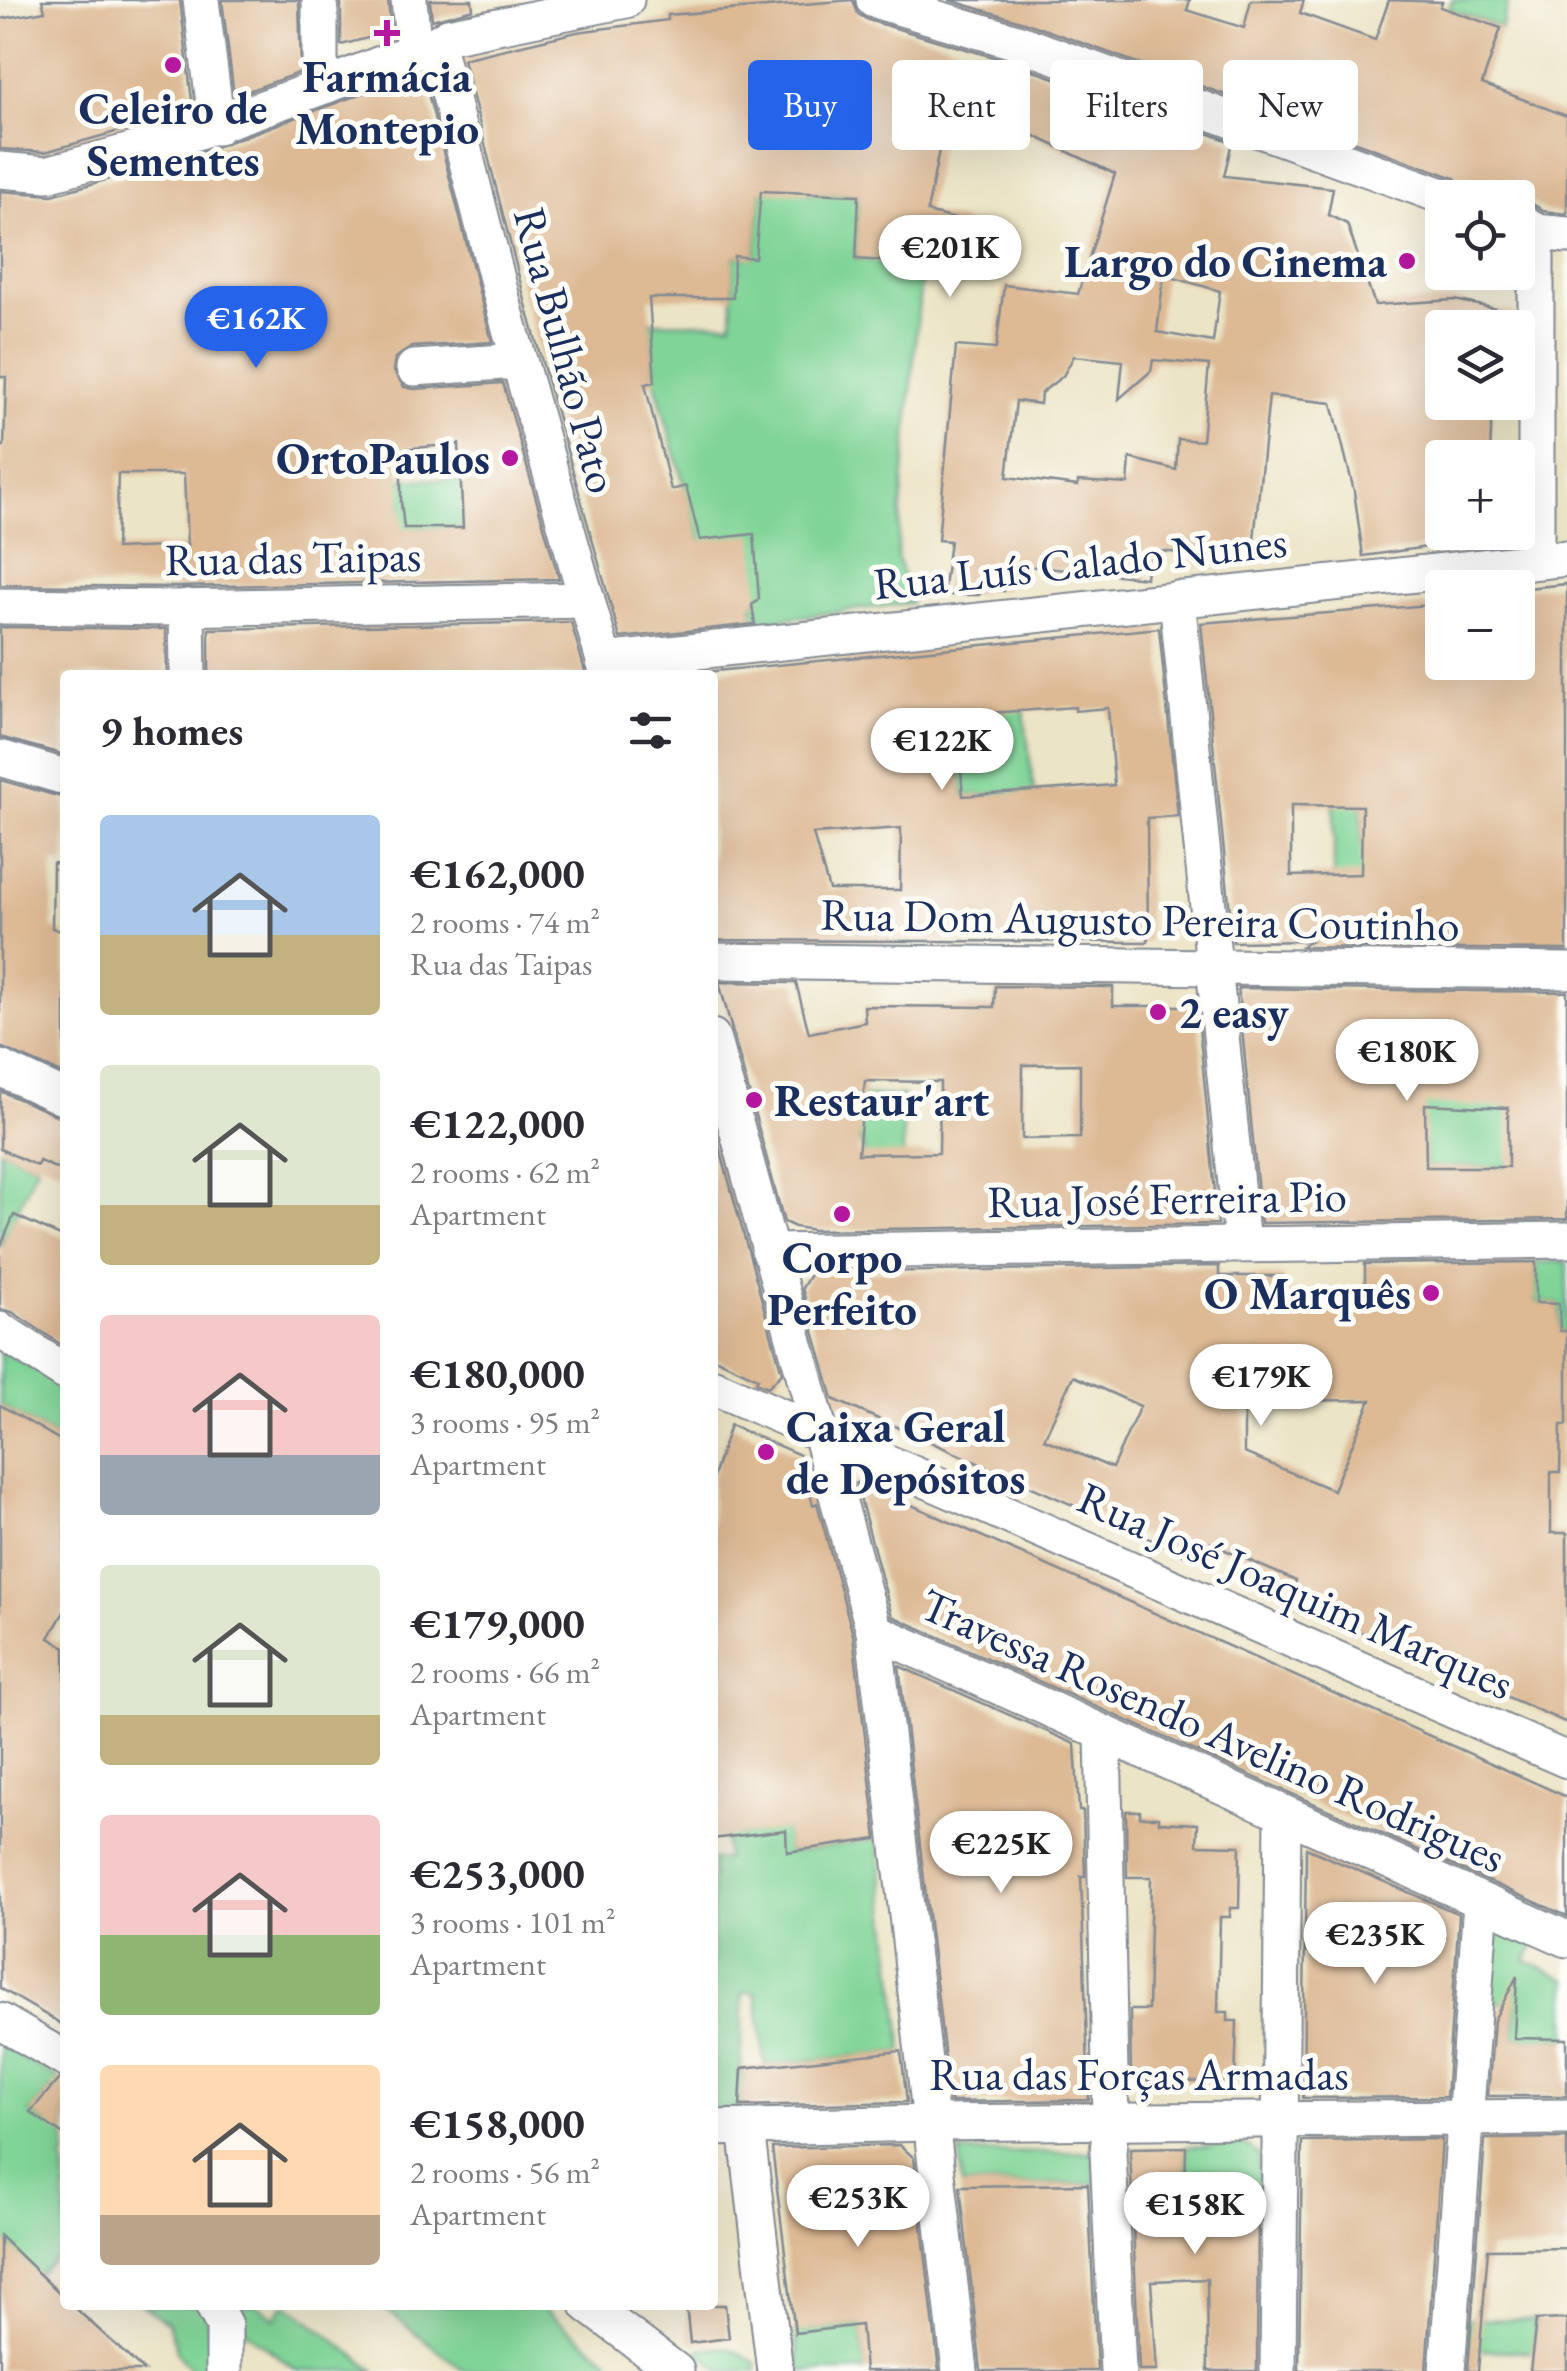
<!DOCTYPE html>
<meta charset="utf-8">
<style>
:root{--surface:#fff;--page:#f7f7f7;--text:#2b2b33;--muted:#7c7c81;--accent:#2563eb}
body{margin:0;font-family:"EB Garamond",serif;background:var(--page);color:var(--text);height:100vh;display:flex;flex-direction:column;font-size:38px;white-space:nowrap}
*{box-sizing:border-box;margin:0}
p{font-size:32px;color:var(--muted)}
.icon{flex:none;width:55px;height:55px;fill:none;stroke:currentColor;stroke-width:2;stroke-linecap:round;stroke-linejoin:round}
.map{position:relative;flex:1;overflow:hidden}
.details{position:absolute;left:60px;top:670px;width:658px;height:1640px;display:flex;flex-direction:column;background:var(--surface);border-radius:10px;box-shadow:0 10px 40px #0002}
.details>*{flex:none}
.hud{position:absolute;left:748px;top:60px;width:668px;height:90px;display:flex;gap:20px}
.controls{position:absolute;left:1425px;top:180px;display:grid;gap:20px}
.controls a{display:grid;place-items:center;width:110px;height:110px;border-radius:10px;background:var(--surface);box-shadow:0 10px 40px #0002;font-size:50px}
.price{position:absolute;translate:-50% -85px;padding:0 22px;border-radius:35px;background:#fff;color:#222;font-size:32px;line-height:65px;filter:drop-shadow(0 2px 5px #0008)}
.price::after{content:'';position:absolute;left:50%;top:60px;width:30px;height:22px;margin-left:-15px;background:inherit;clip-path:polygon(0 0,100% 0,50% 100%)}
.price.selected{background:var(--accent);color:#fff}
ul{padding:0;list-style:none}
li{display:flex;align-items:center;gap:30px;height:250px;padding:0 40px}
li span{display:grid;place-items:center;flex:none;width:280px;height:200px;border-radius:10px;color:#555}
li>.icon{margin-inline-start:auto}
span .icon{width:120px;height:120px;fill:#fffc;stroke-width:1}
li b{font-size:42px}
h2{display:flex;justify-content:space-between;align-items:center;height:120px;padding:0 40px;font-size:42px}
.chip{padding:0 35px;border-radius:10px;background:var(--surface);box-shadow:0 10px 40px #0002;font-size:35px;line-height:90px}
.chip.selected{background:var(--accent);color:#fff}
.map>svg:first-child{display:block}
.green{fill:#80d497;stroke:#4e827a;stroke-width:2.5}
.building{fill:#ddb994;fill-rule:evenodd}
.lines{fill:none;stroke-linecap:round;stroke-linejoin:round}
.minor-casing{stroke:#848a92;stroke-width:39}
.minor{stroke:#fff;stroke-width:35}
.poi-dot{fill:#b5179e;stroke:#fdfcf7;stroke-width:4}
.labels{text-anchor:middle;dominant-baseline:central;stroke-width:10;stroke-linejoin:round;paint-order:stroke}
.poi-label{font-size:45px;font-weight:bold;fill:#1b2f5e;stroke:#fdfcf7}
.street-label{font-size:45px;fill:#1b2f5e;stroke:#fdfcf7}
</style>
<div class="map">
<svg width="1567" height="2371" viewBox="0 0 1567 2371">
<rect width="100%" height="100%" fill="#fdfcf7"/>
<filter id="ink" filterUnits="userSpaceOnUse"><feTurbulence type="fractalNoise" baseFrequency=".01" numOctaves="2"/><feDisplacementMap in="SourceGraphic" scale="20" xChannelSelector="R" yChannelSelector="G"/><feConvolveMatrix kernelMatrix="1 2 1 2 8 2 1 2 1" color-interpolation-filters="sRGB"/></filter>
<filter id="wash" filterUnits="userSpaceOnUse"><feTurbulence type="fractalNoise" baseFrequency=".0048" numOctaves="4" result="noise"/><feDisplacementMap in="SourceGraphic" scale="40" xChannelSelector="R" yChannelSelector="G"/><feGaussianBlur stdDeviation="2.25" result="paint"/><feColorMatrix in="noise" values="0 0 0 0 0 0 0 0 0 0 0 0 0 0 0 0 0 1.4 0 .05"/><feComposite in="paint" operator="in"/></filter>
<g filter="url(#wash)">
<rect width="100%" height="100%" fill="#ece4c6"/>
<!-- green -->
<g class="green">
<path d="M 1452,0 L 1509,0 L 1501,28 L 1449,9 Z"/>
<path d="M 767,134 L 808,193 L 859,195 L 856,259 L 922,264 L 897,556 L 911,603 L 754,622 L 752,605 L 759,599 L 700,540 L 655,382 L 650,322 L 732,323 L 734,256 L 755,257 Z"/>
<path d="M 401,479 L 461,480 L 513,514 L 546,514 L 549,526 L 347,530 L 401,513 L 401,503 L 380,502 Z"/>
<path d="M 1023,703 L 1034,792 L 963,796 L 956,714 L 959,731 L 990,726 L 988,706 Z"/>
<path d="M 1334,791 L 1362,791 L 1361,843 L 1407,882 L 1334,889 Z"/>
<path d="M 1347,1063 L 1508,1104 L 1538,1167 L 1426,1167 L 1425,1143 Z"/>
<path d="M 835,1096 L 903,1096 L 903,1169 L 869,1169 L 859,1136 Z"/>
<path d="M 0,1149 L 37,1166 L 0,1248 Z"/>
<path d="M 1536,1262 L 1567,1262 L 1567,1331 L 1560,1331 L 1559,1304 L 1536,1303 Z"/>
<path d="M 0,1351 L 65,1384 L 65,1443 L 0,1405 Z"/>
<path d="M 785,1822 L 788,1852 L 878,1839 L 903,2051 L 765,2065 L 756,1993 L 743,1992 L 740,2110 L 713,2111 L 712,1860 L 726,1859 L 723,1823 L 738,1836 L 756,1833 Z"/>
<path d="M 1490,1916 L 1538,1938 L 1526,1961 L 1567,1979 L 1567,2039 L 1514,2038 L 1516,2004 L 1483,2000 Z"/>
<path d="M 0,2044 L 59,2079 L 65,2095 L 53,2086 L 30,2112 L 48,2124 L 65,2105 L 65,2157 L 62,2161 L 65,2164 L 65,2252 L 62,2251 L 38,2275 L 0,2236 Z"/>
<path d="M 1246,2145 L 1259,2156 L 1258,2197 L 1185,2198 L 1186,2147 Z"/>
<path d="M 1094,2152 L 1096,2183 L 962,2186 L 960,2153 Z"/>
<path d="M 142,2305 L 206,2305 L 214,2371 L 193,2371 L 178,2353 L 168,2323 Z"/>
<path d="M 238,2305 L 258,2305 L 275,2318 L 284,2305 L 289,2305 L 375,2371 L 297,2371 L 244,2330 Z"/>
<path d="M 380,2305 L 538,2305 L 610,2361 L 602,2371 L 465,2371 Z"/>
<path d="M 1458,2319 L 1536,2320 L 1532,2352 L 1456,2349 Z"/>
<path d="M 861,2325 L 865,2371 L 799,2371 L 795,2333 Z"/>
<path d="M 703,2348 L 729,2348 L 756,2362 L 757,2371 L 722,2371 L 698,2352 Z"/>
</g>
<g id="blocks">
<!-- building -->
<g class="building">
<path d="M 42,0 L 180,0 L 193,110 L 45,152 L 0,149 L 0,19 L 45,11 Z"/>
<path d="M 222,0 L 299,0 L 301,72 L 234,96 Z"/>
<path d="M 341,0 L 388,0 L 391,32 L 341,45 Z"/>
<path d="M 430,0 L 472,0 L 473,9 L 432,20 Z"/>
<path d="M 853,0 L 858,14 L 868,20 L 1010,62 L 1232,142 L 1224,176 L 1333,188 L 1328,215 L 1347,224 L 1375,305 L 1455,300 L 1515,313 L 1515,328 L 1442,328 L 1442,402 L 1492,402 L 1490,458 L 1442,458 L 1442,545 L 1363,556 L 1354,491 L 1332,403 L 1269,396 L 1252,559 L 1234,558 L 1226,566 L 1199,564 L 1191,554 L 1149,550 L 1146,578 L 1007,564 L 1004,591 L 985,588 L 979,595 L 943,595 L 950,541 L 938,540 L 956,346 L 996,349 L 1004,285 L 1078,294 L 1115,174 L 1020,129 L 947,109 L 927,212 L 967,222 L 923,251 L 922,264 L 856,259 L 859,195 L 761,191 L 755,258 L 734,256 L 733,298 L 649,298 L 655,382 L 645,384 L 671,490 L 686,486 L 700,540 L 754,534 L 759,599 L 752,605 L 755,624 L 620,638 L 528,312 L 463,59 L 577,32 L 668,20 L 668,15 ZM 1164,275 L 1220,291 L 1213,342 L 1157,332 ZM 1074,356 L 1123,361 L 1119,399 L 1151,371 L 1153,360 L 1209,365 L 1202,441 L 1178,439 L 1176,470 L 1130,458 L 1128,484 L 1078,481 L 1078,486 L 1007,477 L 1016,401 L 1040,404 L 1041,393 L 1063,376 Z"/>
<path d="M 949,0 L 1190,0 L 1187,10 L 1244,28 L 1251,0 L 1304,0 L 1300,13 L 1375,40 L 1389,0 L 1442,2 L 1440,7 L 1501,28 L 1482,84 L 1567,116 L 1567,214 L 1544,211 L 1522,197 L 1482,198 L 1468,193 L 1455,178 L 1024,22 Z"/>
<path d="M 410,76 L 425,82 L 492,342 L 412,347 L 395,358 L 393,370 L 404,387 L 414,389 L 503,383 L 559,579 L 175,587 L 0,585 L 0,446 L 4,446 L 6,377 L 0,377 L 0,191 L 52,195 L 185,158 ZM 459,444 L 463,528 L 404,528 L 401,502 L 401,449 ZM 118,474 L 184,474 L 187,546 L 116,549 Z"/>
<path d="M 1567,584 L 1567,950 L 1301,947 L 1310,941 L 1233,942 L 1201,623 L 1442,604 L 1442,662 L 1518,662 L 1518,589 ZM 1291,805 L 1362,806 L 1361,874 L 1291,876 Z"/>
<path d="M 571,622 L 586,675 L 209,675 L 209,629 Z"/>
<path d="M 0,627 L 166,629 L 167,675 L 65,675 L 65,755 L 0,737 Z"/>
<path d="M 1159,628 L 1178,816 L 1147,818 L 1148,942 L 712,940 L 712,675 L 673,675 ZM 1075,707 L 1075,711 L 1108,708 L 1114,785 L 963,796 L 958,731 L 990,726 L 989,713 ZM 901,828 L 900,890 L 829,890 L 813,834 Z"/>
<path d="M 0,780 L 65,798 L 65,864 L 53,863 L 52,928 L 65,933 L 65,1075 L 0,1047 Z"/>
<path d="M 719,982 L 796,983 L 809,1033 L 865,1022 L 864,1006 L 994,1007 L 995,986 L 1113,987 L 1113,1006 L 1197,1006 L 1218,1224 L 814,1230 L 795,1227 L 784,1222 ZM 1080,1064 L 1080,1138 L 1022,1139 L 1023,1065 ZM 865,1081 L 940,1082 L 939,1153 L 858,1154 Z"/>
<path d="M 1238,988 L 1567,992 L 1567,1219 L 1261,1223 ZM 1425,1104 L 1508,1108 L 1508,1167 L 1426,1167 Z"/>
<path d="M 0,1091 L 65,1119 L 65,1172 L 39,1161 L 37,1166 L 0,1149 Z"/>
<path d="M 712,1120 L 782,1373 L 768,1387 L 756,1382 L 758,1378 L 712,1357 Z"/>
<path d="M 14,1215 L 65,1238 L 65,1347 L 12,1312 L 0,1309 L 0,1248 Z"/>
<path d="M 1536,1262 L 1536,1303 L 1559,1304 L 1560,1331 L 1567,1331 L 1567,1425 L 1561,1425 L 1560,1472 L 1551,1472 L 1551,1533 L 1567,1533 L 1567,1723 L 1288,1600 L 1296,1581 L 1205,1541 L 1197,1560 L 833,1399 L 802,1288 L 811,1273 L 1219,1266 L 1219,1276 L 1283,1276 L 1284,1294 L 1365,1293 L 1365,1264 ZM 1073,1376 L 1140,1406 L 1112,1468 L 1044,1439 ZM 1371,1400 L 1333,1490 L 1244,1453 L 1244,1401 Z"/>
<path d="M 0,1405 L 65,1443 L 65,1610 L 49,1638 L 65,1647 L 65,2026 L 0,1988 Z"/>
<path d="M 730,1425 L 800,1455 L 813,1505 L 817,1503 L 853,1635 L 877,1839 L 787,1852 L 786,1830 L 712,1839 L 712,1480 Z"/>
<path d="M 860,1482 L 1567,1797 L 1567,1916 L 892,1616 L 856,1483 Z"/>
<path d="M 899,1666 L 1075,1744 L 1079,1811 L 1083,1811 L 1085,1876 L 1081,1876 L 1089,2100 L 950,2102 Z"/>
<path d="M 1126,1811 L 1140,1811 L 1140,1817 L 1159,1817 L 1159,1822 L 1198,1824 L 1197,1845 L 1240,1846 L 1239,1908 L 1230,1908 L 1230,1917 L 1220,1917 L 1218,2012 L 1228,2012 L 1228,2021 L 1237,2021 L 1235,2083 L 1131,2080 L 1130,2010 L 1148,2010 L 1151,1877 L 1127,1877 Z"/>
<path d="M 1306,1848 L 1459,1914 L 1446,2097 L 1303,2098 Z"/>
<path d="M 1517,1976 L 1514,2038 L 1567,2039 L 1567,2096 L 1488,2096 L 1494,2020 Z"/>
<path d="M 901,2051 L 907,2102 L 740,2106 L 742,2068 Z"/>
<path d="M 59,2079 L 65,2080 L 65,2136 L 30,2112 Z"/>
<path d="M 1567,2138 L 1567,2248 L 1488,2249 L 1478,2371 L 1468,2371 L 1485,2139 Z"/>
<path d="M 1442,2139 L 1426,2371 L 1299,2371 L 1302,2141 Z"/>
<path d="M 900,2145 L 914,2158 L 939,2371 L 865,2371 L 861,2325 L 795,2333 L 772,2148 Z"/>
<path d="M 1186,2147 L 1185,2198 L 1258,2197 L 1257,2371 L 1208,2371 L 1207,2279 L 1151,2281 L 1157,2371 L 1139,2371 L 1130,2148 Z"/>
<path d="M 1088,2184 L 1097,2371 L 981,2371 L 960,2186 Z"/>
<path d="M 0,2236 L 65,2299 L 65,2305 L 72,2305 L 144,2371 L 0,2371 Z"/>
<path d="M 686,2305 L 725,2305 L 729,2338 L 690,2343 Z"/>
<path d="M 1567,2319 L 1567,2371 L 1530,2371 L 1536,2320 Z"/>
</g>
</g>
</g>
<g filter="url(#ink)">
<use href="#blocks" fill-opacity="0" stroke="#848a92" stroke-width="2.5"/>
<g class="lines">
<!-- minor casing -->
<g class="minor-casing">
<g id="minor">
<path d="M 201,0 L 217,127"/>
<path d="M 320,0 L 320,63 L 327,85"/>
<path d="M 409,0 L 414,51"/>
<path d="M 874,0 L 1017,42 L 1448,198"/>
<path d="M 438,49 L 507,318 L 608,675"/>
<path d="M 438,49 L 440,41 L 448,36 L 626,0"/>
<path d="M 0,170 L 47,174 L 179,138 L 327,85 L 414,51 L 438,49"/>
<path d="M 1518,218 L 1536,232 L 1567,235"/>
<path d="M 1536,232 L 1536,560"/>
<path d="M 414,368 L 519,361"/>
<path d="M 1177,599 L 1242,1244"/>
<path d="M 0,606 L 175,608 L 587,600"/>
<path d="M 187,607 L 188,675"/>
<path d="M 604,661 L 1567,558"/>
<path d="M 0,758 L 65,777"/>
<path d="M 712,961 L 1567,971"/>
<path d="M 712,1037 L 874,1631 L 960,2371"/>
<path d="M 0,1068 L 65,1098"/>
<path d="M 769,1252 L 1567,1240"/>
<path d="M 0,1330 L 65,1372"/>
<path d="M 712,1386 L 1567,1760"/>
<path d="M 874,1631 L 1567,1939"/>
<path d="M 1103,1734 L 1111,2121 L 1108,2152 L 1118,2371"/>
<path d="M 0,2021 L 65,2059"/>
<path d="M 712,2128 L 930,2123 L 1567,2117"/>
<path d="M 746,2128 L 775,2371"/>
<path d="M 213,2305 L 224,2325 L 224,2371"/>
<path d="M 588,2305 L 676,2371"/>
<path d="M 1278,2371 L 1283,1813"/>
<path d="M 1447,2371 L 1481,1902"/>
</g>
</g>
<!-- minor -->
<use href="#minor" class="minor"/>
</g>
</g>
<!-- markers -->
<g class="poi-dot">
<path d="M382 18h10v10h10v10h-10v10h-10v-10h-10v-10h10z"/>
<circle cx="173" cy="65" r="10"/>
<circle cx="1407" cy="261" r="10"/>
<circle cx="510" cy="458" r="10"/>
<circle cx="1158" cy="1012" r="10"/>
<circle cx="754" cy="1100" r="10"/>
<circle cx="842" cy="1214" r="10"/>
<circle cx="1431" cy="1293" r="10"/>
<circle cx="766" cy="1452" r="10"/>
</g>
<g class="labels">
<!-- poi labels -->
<g class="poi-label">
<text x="387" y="76">Farmácia<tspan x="387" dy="52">Montepio</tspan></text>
<text x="173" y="108">Celeiro de<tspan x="173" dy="52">Sementes</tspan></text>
<text x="1387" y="261" text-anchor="end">Largo do Cinema</text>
<text x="490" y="458" text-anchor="end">OrtoPaulos</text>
<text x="1178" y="1012" text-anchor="start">2 easy</text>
<text x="774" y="1100" text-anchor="start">Restaur'art</text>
<text x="842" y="1257">Corpo<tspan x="842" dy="52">Perfeito</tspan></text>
<text x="1411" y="1293" text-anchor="end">O Marquês</text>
<text x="786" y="1426" text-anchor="start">Caixa Geral<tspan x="786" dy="52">de Depósitos</tspan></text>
</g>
<!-- street labels -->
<g class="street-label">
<text transform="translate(567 350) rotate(75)">Rua Bulhão Pato</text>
<text transform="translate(293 557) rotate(-1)">Rua das Taipas</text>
<text transform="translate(1080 562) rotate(-6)">Rua Luís Calado Nunes</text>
<text transform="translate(1140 919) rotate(1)">Rua Dom Augusto Pereira Coutinho</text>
<text transform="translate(1167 1198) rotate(-1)">Rua José Ferreira Pio</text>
<text transform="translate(1296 1590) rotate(24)">Rua José Joaquim Marques</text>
<text transform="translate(1213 1730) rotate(24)">Travessa Rosendo Avelino Rodrigues</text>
<text x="1139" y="2074">Rua das Forças Armadas</text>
</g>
</g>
</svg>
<div class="controls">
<a><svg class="icon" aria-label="locate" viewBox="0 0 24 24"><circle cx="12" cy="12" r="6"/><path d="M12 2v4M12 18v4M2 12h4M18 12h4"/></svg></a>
<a><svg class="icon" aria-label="layers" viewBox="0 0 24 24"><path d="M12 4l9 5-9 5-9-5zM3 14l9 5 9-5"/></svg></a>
<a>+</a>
<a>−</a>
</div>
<b class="price" style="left:950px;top:300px">€201K</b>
<b class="price selected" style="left:256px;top:371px">€162K</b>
<b class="price" style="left:942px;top:793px">€122K</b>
<b class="price" style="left:1407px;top:1104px">€180K</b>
<b class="price" style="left:1261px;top:1429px">€179K</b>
<b class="price" style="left:1001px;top:1896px">€225K</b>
<b class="price" style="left:1375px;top:1987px">€235K</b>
<b class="price" style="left:858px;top:2250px">€253K</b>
<b class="price" style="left:1195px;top:2257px">€158K</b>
<div class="hud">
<a class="chip selected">Buy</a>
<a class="chip">Rent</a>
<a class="chip">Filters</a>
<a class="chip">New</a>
</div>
<section class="details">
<h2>9 homes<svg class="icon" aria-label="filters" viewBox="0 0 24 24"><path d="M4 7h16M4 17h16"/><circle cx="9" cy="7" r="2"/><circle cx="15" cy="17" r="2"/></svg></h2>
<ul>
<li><span style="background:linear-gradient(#a9c7e8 60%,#c2b280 0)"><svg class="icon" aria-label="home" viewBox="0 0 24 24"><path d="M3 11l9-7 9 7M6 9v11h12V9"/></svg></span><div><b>€162,000</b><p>2 rooms · 74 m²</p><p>Rua das Taipas</p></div></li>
<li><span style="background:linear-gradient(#dfe7d0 70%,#c2b280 0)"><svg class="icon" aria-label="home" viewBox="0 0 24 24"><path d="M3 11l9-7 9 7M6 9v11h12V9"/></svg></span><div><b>€122,000</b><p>2 rooms · 62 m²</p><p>Apartment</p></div></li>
<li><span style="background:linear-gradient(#f6c9c9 70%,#9aa5b1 0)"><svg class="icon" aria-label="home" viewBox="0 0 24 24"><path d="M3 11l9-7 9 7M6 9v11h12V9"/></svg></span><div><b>€180,000</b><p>3 rooms · 95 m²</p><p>Apartment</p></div></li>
<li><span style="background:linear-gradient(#dfe7d0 75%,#c2b280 0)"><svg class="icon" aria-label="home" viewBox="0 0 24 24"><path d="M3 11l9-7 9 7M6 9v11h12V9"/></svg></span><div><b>€179,000</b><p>2 rooms · 66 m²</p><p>Apartment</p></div></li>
<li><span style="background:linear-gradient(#f6c9c9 60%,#8fb573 0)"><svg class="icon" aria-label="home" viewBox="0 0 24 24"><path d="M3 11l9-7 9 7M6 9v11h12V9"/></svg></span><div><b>€253,000</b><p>3 rooms · 101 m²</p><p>Apartment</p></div></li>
<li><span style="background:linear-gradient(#ffd9b3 75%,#b9a48a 0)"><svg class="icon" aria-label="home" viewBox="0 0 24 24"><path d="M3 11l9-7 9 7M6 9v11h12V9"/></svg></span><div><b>€158,000</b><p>2 rooms · 56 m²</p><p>Apartment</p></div></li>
</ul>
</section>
</div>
